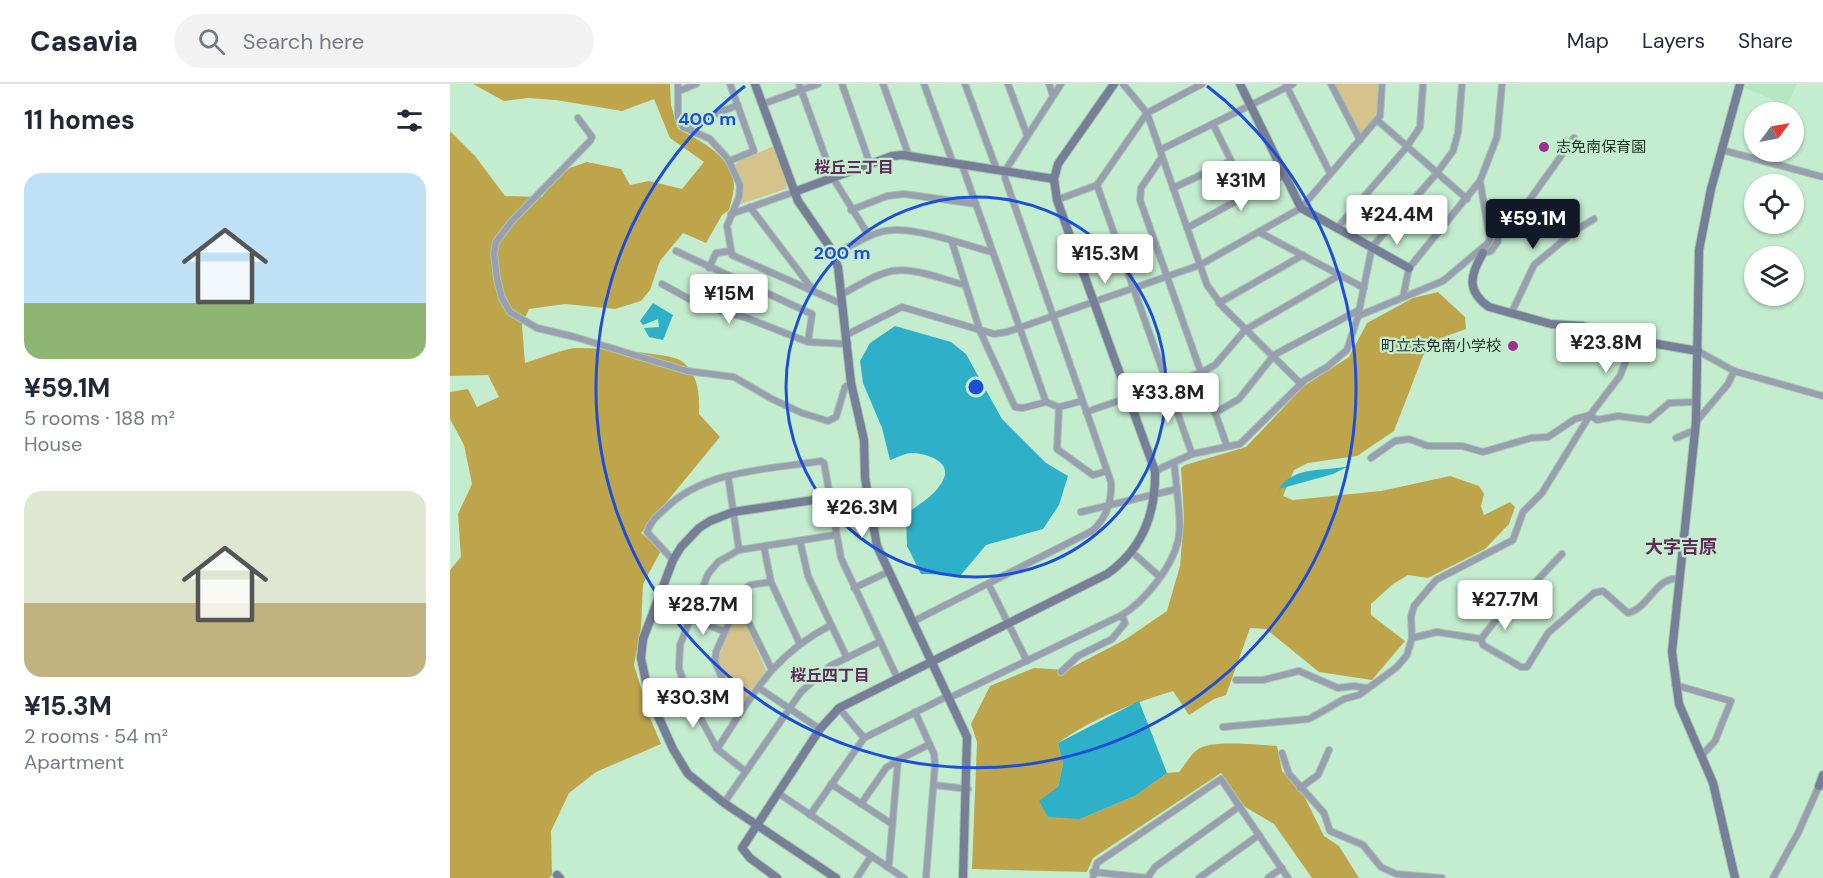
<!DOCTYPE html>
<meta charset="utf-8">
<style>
:root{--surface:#fff;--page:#f2f2f3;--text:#1f2937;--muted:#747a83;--line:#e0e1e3;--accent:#111827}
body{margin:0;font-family:"DM Sans","Noto Sans JP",sans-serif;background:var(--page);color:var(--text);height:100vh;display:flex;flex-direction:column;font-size:22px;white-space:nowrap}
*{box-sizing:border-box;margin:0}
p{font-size:20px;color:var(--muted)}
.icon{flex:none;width:33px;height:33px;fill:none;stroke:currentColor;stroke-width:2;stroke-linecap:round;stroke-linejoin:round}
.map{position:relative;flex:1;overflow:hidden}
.side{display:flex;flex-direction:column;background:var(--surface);width:450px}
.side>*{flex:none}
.needle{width:39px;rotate:58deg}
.tools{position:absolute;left:1294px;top:18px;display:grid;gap:12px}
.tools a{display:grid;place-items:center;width:60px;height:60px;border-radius:50%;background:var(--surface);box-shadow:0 2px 4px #0004;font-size:30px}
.price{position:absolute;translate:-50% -51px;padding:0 14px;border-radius:6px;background:#fff;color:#222;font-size:20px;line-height:39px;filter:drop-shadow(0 2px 3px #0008)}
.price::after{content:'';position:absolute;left:50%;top:36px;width:18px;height:14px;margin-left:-9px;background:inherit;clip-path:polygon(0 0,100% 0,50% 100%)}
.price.selected{background:var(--accent);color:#fff}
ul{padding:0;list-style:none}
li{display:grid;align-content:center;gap:12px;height:318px;padding:0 24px}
li span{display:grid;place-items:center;height:186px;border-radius:18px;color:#555}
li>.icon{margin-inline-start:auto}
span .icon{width:108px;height:108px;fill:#fffc;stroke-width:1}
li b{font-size:26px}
h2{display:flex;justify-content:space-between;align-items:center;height:72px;padding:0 24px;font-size:26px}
header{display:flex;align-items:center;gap:36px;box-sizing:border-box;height:84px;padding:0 30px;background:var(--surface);border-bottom:2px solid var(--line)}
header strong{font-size:28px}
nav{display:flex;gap:33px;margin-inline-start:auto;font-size:21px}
.search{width:420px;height:54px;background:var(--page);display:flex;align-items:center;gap:15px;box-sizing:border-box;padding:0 21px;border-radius:33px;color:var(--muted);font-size:22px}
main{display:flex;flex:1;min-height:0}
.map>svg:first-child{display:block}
.built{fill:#b6e7c3}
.green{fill:#d5c38b}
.forest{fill:#bea54c}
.water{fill:#2eb0c8}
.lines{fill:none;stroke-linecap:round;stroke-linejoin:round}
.street-casing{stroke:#a4c8ad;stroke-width:8}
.secondary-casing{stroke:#a4c8ad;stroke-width:10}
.street{stroke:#999eb0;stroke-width:6}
.secondary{stroke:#777e98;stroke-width:8}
.ring{fill:none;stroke:#1d4ed8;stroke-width:3}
.poi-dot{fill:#9d3090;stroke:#c4edcf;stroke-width:2}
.labels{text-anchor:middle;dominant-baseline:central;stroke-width:4.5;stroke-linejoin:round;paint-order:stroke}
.poi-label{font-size:15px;fill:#223227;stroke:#c4edcf;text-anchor:start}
.neighbourhood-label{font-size:16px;font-weight:bold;fill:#622c5a;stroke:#c4edcf}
.quarter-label{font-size:18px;font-weight:bold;fill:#622c5a;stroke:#c4edcf}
.centre{fill:#1d4ed8;stroke:#c4edcf;stroke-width:3}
.ring-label{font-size:18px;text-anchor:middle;font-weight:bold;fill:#1d4ed8;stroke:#c4edcf;stroke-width:4.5;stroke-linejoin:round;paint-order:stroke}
</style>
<header>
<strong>Casavia</strong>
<div class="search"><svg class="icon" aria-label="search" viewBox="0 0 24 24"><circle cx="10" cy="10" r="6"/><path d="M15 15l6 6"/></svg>Search here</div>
<nav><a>Map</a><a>Layers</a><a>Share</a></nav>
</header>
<main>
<section class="side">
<h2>11 homes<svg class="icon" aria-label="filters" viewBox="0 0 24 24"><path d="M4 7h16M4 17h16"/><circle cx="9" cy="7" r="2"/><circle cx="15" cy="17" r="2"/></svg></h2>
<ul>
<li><span style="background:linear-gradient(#bfe0f5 70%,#8fb573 0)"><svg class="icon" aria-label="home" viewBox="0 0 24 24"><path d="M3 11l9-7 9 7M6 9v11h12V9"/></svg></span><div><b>¥59.1M</b><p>5 rooms · 188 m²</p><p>House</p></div></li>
<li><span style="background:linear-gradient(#dfe7d0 60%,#c2b280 0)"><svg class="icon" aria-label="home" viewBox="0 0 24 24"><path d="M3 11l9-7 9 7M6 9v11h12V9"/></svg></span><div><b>¥15.3M</b><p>2 rooms · 54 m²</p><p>Apartment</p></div></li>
</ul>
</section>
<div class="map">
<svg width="1373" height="794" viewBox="0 0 1373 794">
<rect width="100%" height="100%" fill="#c4edcf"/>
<!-- built -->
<path class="built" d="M 1296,0 L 1347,0 L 1337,22 L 1295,4 Z"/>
<!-- green -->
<g class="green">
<path d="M 885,0 L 929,0 C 928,18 929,43 908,49 Z"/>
<path d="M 324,62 L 337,99 L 336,105 L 291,120 L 293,100 L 285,81 L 289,77 Z"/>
<path d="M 289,526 L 316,586 L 293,621 L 289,622 L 268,576 L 285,528 Z"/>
</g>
<!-- forest -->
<g class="forest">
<path d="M 23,0 L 220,0 L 221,21 L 228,45 C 250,56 283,73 284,101 C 284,109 281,118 279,126 L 272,131 L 256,159 L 233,149 L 210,177 L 200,206 L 191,217 L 165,225 L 115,220 L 79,225 L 72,241 L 75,279 C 91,274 108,267 124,264 C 137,263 220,269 230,276 C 248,288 250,310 249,330 L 270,353 L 191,449 L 212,465 L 193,500 L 191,544 L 184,581 L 201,636 L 211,660 L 146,688 L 119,709 L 101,747 L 102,791 L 99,794 L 0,794 L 0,486 L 11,473 L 8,430 L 22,400 L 14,361 L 0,335 L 0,308 L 18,305 L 27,323 L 49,313 L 38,291 L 0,292 L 0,47 L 25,72 L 55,112 L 92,113 L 108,88 L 137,78 L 171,85 L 180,101 L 199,97 L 232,105 L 254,78 L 220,54 L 204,15 L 172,27 L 106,16 L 78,14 L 54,17 Z"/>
<path d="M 988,208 L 1015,233 L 1016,245 L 983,257 L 973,272 L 944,347 L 907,372 L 858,379 L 844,386 L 833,412 L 843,416 L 931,407 L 1000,392 L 1029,402 L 1034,410 L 1031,422 L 1034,431 L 1060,418 L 1065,423 L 1059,440 L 1035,465 L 978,494 L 958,491 L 943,500 L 921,520 L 921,531 L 955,557 L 922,596 L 869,588 L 816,545 L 800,544 L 776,611 L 764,615 L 739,631 L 723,607 C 683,619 643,634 608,659 L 613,680 L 608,703 L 630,735 L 685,712 L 717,689 L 729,688 C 735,681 740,671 747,666 C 760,655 810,661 827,662 L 832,687 L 854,712 L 874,752 L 889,762 L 909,794 L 862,794 L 824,740 L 795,723 L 771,689 L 643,774 L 637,788 L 522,785 L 527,658 L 521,640 L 540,602 L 584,584 L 617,586 L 676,555 L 717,527 L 730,482 L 734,434 L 731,384 L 735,381 L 796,363 L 854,302 L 899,273 L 917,239 L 963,214 Z"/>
</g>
<!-- water -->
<g class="water">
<path d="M 203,219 L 223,231 L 213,256 L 199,253 L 194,244 L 209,243 L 208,235 L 193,241 L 190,237 Z"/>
<path d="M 445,242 L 501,258 L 516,270 L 552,335 L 596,379 L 618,392 L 609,421 L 593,445 L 536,461 L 511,491 L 471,490 L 457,462 L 456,430 C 469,420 488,410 494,394 C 501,377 475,369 462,369 C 455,369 446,374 440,376 L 432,344 L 413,299 L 410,277 L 420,259 Z"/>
<path d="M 899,382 L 883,390 L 829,405 C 844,381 875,388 899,382 Z"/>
<path d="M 689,617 L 717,689 L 685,712 L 630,735 L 598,733 L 589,717 L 608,703 L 613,680 L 608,659 Z"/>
</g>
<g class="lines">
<!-- street casing -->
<g class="street-casing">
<g id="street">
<path d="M 228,0 L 228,34 L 233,43 L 260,55 L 278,75 L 290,101 L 289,113 L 277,142 L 282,171 L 392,220"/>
<path d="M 349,0 L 383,94 L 419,152"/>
<path d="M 392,0 L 420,80"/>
<path d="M 433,0 L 459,72"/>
<path d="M 474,0 L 503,79"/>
<path d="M 515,0 L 547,86"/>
<path d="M 558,0 L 577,51"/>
<path d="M 599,0 L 603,12"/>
<path d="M 673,0 L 697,29 L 757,201 L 773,223 L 851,300"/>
<path d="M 881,0 L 910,56"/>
<path d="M 836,1 L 880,89"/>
<path d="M 229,7 L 246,0"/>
<path d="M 313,20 L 368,0"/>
<path d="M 128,34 L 142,53 L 140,57 L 61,138 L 46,158 L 44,169 L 47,195 L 52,214 L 60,228 L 87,244 L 125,253 L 237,287 L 284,293 L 322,315 L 352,329 L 378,337 L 386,333 L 395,303 L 401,299"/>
<path d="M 927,36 L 1017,115"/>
<path d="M 763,40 L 798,111"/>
<path d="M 233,43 L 288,21"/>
<path d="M 710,66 L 843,0"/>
<path d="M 1272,66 L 1373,93"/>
<path d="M 712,73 L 691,104 L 690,116 L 777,362"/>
<path d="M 279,77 L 304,67 L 280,0"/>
<path d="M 512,81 L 596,318"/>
<path d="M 1030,97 L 1040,155 L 1037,161"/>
<path d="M 723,104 L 781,77"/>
<path d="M 607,116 L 647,101"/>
<path d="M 300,123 L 363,206"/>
<path d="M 401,126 L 437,112 L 454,110 L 526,120"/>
<path d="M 281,130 L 344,108"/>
<path d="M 737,144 L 834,91"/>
<path d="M 887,144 L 956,64 L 970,43 L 973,0"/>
<path d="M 809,148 L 914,204"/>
<path d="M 502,158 L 530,247 L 565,323 L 573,324 L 596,318 L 609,323 L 632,317"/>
<path d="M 226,167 L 362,230 L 358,258"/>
<path d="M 1033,169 L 1041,167 L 1048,157 L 1047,139 L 1073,125 L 1124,54"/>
<path d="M 384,171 C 403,161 423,146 445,146 C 472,145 515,161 542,168"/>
<path d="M 259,184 L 266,169 L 281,167"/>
<path d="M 212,200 L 250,221 L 297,234 L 358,258 L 398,260"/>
<path d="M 391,211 C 407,202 424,191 442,187 C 465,183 494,196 515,201"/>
<path d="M 953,213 L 959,184 L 1030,97 L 1047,53 L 1052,0"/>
<path d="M 769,219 L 853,171"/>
<path d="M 262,224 L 276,191"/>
<path d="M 1061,230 L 1084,181 L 1126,146 L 1144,135"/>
<path d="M 908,232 L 993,197 L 1038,159"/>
<path d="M 396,251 L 452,223 L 544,250 L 557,248 L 750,181 L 851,124 L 930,32 L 932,0"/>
<path d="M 1248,267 L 1284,287 L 1373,312"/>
<path d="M 609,323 L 607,365 L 643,391 L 657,387"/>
<path d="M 636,328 L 750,289 L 765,281 L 795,246 L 890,191"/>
<path d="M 765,329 L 789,315 L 824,271 L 909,226"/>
<path d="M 1246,338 L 1278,300 L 1284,287"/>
<path d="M 1226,354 L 1245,346"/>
<path d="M 742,370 L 647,101 L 697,29 L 752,0"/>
<path d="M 921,374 L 945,357 L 959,355 L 978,362 L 1012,362 L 1033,368 L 1081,354 L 1098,353 L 1125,335 L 1140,331 L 1147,336 L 1168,332 L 1199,336 L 1219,319 L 1246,318"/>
<path d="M 724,379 L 727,405"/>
<path d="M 705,387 L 742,370 L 790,360 L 855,296 L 877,283 L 897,266 L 908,232 L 922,163 L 987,89 L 1003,67 L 1008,49 L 1012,0"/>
<path d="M 278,392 L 289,466"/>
<path d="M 350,457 L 358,492 L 397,574"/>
<path d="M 314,463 L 321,498 L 349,558"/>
<path d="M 682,468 L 709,492"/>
<path d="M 223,476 L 197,448 C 200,438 207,432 214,426 C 254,385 318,386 371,377 L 374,379 L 391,474 L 447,593"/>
<path d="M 539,501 L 577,577"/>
<path d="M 404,504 L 438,488"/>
<path d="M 287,515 L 321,584"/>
<path d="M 205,520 L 273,547"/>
<path d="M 462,538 L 642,447 C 657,434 662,418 661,398 L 555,94 L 555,87 L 611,0"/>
<path d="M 962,554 L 987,548 L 1031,555 L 1064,513 L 1077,507 L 1112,470"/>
<path d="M 1031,555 L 1033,561 L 1071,583 L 1077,583 L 1098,549 L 1144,509 L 1153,507 L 1178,529 C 1198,525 1207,491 1229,495"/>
<path d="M 611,588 L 628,572 L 662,555 L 675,539 L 672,531"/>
<path d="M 786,596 L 813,596 L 849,587 L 888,604 L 904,602 L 916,604"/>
<path d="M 1225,601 L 1281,617 L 1265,657 L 1253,670"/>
<path d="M 309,604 L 370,645"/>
<path d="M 499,614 L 672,531 C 695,517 722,483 728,457 C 732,440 728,422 727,405 L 631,428"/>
<path d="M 389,624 L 414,654"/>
<path d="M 465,628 L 484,670 L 485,680 L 476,794"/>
<path d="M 206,631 L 240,614"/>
<path d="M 289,631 L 265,578 L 266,568 L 294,505 L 300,501 L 321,498"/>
<path d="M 773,643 L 859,635 L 894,615 L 909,611 L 947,583 L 957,571 L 962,554 L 961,533 L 964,522 L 986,496 L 1063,456 L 1073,428 L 1092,409 L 1140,331 L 1170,292 L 1184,256"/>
<path d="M 267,665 C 302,612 321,572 381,541"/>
<path d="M 832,669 L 839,690 L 874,729 L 880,747 L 913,761 L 931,783 L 946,790 L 992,794"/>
<path d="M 295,687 L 267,665 L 240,614 L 229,585 L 230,561 L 258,490 L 268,478 L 289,466 L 385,451"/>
<path d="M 381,700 L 442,740"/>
<path d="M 484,701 L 518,705"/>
<path d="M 850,704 L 868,691 L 879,666"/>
<path d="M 328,709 L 454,794"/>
<path d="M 274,719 L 351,608 L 380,582 L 429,558"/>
<path d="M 411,720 L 436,684 L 448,676"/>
<path d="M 360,731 L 414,654 L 498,612"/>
<path d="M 437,783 L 439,780 L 448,676 L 480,660"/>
<path d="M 643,788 L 699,794"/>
<path d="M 698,793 L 705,783 L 790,722"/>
<path d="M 407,794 L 421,772"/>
<path d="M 643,794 L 647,779 L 771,695 L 838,794"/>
<path d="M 749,794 L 809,751"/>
<path d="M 818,794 L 832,784"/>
<path d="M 1323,794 L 1348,749 L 1369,702 L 1373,703"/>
</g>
</g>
<!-- secondary casing -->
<g class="secondary-casing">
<g id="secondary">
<path d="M 305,0 L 348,117 L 379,162 L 388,183 L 401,299 L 414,356 L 415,394 L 427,462 L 517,653 L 513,794"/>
<path d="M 790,0 L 851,124 L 959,184"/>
<path d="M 344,108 L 442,72 L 452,71 L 604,95"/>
<path d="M 1033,169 C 1020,191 1016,207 1039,223 L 1101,240 L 1133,242 L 1184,256 L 1248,267"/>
<path d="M 1369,702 L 1373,691"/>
<path d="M 107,791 L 110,794"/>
<path d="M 327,794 L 300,774 L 292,764 L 370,645 L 389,624 L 657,490 C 693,465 706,429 705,387 L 607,116 L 604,95 L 608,80 L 664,0"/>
<path d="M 386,794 L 274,719 L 238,690 L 223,665 L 199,612 L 191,574 L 193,555 L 223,476 L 231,463 L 249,444 L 260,437 L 283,428 L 417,408"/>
<path d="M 1285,794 L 1263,699 L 1229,620 L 1222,568 L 1246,338 L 1249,166 L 1261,105 L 1290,0"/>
</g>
</g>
<!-- street -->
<use href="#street" class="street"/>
<!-- secondary -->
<use href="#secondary" class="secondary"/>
</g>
<!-- distance rings -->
<g class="ring">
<circle cx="526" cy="303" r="190"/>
<path d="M757 2A380 380 0 1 1 295 2"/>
</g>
<!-- markers -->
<g class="poi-dot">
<circle cx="1094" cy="63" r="6"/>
<circle cx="1063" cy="262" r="6"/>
</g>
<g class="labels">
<!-- poi labels -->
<g class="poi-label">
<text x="1106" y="63">志免南保育園</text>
<text x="1051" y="262" text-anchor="end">町立志免南小学校</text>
</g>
<!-- neighbourhood labels -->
<g class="neighbourhood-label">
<text x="404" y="83">桜丘三丁目</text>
<text x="380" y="591">桜丘四丁目</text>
</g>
<!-- quarter labels -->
<g class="quarter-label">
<text x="1231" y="463">大字吉原</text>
</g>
</g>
<circle cx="526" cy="303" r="9" class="centre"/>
<g class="ring-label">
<text x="257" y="41">400 m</text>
<text x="392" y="175">200 m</text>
</g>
</svg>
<div class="tools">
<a><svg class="needle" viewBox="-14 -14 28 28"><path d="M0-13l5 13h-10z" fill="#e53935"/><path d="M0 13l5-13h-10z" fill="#747a83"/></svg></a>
<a><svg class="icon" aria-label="locate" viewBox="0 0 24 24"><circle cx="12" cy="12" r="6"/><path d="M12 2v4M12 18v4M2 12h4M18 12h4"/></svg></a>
<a><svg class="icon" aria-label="layers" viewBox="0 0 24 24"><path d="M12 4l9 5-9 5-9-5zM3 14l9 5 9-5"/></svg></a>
</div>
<b class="price" style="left:791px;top:128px">¥31M</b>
<b class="price" style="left:947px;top:162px">¥24.4M</b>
<b class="price selected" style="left:1083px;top:166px">¥59.1M</b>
<b class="price" style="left:655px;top:201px">¥15.3M</b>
<b class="price" style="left:279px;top:241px">¥15M</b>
<b class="price" style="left:1156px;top:290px">¥23.8M</b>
<b class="price" style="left:718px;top:340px">¥33.8M</b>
<b class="price" style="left:412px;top:455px">¥26.3M</b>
<b class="price" style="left:1055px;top:547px">¥27.7M</b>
<b class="price" style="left:253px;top:552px">¥28.7M</b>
<b class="price" style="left:243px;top:645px">¥30.3M</b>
</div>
</main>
